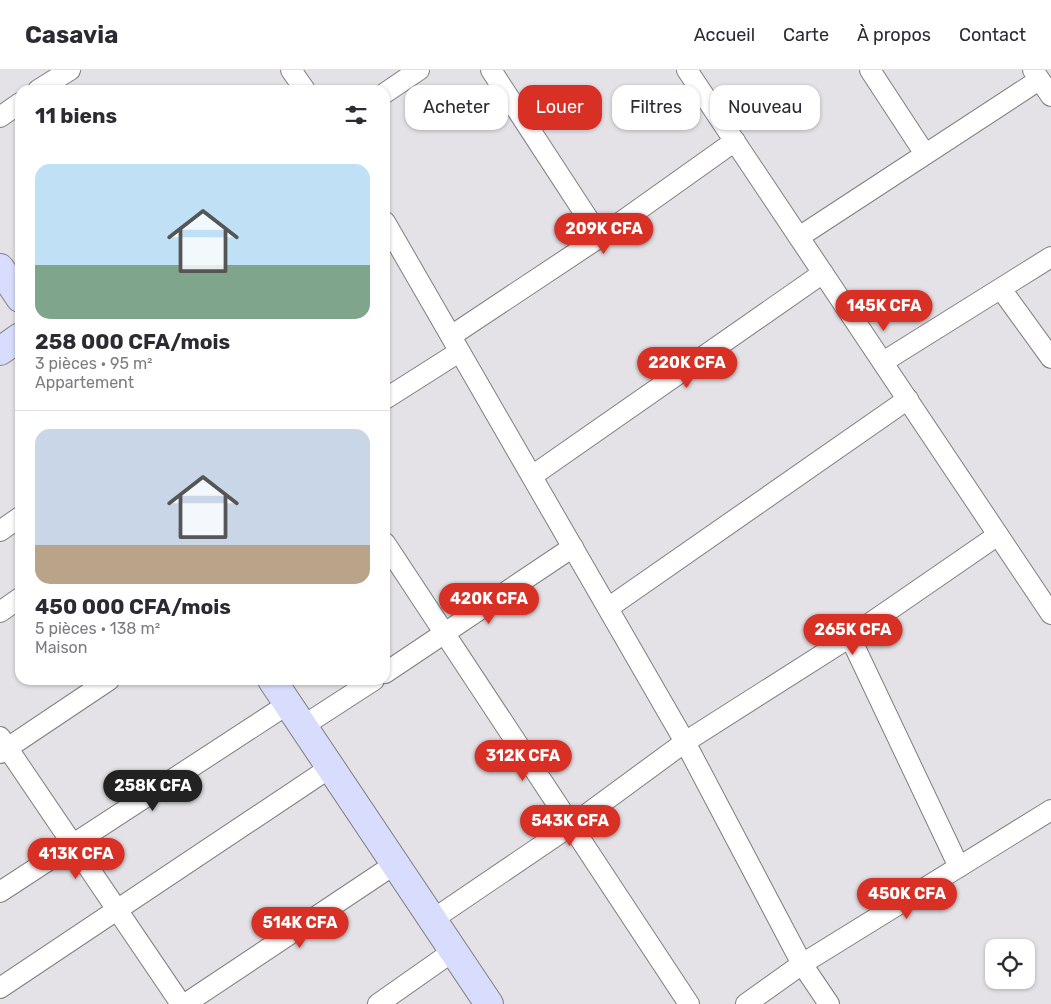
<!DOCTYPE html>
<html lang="fr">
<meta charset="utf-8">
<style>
:root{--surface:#fff;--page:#f2f2f3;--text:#2b2b33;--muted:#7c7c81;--line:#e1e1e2;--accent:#d93025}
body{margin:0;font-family:Rubik,sans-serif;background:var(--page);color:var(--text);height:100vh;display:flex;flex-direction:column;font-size:19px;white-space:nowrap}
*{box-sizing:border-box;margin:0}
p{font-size:16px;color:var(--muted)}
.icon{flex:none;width:28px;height:28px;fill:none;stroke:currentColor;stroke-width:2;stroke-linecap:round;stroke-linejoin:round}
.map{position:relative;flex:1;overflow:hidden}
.drawer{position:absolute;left:15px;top:15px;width:375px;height:600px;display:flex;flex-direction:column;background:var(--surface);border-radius:15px;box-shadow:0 1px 4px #0004}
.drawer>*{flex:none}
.hud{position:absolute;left:405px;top:15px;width:475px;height:45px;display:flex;gap:10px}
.tools{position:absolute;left:985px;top:869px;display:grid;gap:10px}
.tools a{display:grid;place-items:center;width:50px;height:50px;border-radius:10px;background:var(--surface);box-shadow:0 1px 4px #0004;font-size:25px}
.price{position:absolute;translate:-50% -42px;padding:0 11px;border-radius:18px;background:var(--accent);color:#fff;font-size:16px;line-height:32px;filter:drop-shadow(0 1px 2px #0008)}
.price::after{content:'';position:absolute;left:50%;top:30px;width:15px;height:11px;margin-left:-8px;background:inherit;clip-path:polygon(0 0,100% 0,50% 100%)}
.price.selected{background:#222;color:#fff}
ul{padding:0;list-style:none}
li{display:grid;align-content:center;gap:10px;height:265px;padding:0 20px}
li+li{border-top:1px solid var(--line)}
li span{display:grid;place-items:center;height:155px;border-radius:15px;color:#555}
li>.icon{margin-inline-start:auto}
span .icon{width:90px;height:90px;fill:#fffc;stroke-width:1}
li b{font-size:21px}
h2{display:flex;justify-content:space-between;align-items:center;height:60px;padding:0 20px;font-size:21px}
.pill{padding:0 18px;border-radius:15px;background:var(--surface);box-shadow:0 1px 4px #0004;font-size:18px;line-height:45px}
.pill.selected{background:var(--accent);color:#fff}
header{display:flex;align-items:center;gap:30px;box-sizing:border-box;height:70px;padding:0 25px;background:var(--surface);border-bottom:1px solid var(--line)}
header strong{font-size:24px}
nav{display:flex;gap:28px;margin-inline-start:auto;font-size:18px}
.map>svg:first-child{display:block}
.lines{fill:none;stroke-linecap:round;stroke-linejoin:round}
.street-casing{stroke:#7f7e80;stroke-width:22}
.secondary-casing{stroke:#7f7e80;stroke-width:30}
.street{stroke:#fff;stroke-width:20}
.secondary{stroke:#d8ddfd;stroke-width:28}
</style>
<header>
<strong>Casavia</strong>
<nav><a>Accueil</a><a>Carte</a><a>À propos</a><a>Contact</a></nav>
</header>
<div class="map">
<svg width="1051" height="934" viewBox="0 0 1051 934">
<rect width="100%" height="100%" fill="#e4e2e6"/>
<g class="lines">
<!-- street casing -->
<g class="street-casing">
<g id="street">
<path d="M 291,0 L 305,20"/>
<path d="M 491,0 L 600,167"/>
<path d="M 687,0 L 1051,544"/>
<path d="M 870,0 L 925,84"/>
<path d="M 1033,0 L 1051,26"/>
<path d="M 38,20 L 70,0"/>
<path d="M 385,23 L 419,0"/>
<path d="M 0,47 L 20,33"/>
<path d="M 385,152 L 685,672 L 802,894 L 829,934"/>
<path d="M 799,167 L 1039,10"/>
<path d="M 1001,219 L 1051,288"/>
<path d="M 451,266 L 600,167 L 735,71"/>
<path d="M 883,292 L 1051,187"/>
<path d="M 385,329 L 459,282"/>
<path d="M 532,406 L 823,203"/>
<path d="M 0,461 L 20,447"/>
<path d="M 385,473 L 689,934"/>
<path d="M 608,538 L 908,329"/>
<path d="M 0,542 L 20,528"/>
<path d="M 850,567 L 959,797"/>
<path d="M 385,603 L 573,477"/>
<path d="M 303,656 L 374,610"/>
<path d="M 0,667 L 181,934"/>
<path d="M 0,683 L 109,610"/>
<path d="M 0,822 L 288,634"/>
<path d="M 432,850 L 572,755 L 685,672 L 850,567 L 998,465"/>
<path d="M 0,918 L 331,697"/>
<path d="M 185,934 L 395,794"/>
<path d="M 378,934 L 452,882"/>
<path d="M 746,934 L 802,894 L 1051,740"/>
</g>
</g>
<!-- secondary casing -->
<g class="secondary-casing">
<g id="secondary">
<path d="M 0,198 L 20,228"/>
<path d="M 0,281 L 20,267"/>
<path d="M 272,610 L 489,934"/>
</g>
</g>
<!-- street -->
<use href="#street" class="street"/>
<!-- secondary -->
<use href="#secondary" class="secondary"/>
</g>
</svg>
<div class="tools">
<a><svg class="icon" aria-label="locate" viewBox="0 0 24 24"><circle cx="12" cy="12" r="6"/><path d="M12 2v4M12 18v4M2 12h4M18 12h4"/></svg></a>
</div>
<b class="price" style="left:604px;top:185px">209K CFA</b>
<b class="price" style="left:884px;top:262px">145K CFA</b>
<b class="price" style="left:687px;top:319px">220K CFA</b>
<b class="price" style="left:489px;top:555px">420K CFA</b>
<b class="price" style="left:853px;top:586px">265K CFA</b>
<b class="price" style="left:523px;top:712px">312K CFA</b>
<b class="price selected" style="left:153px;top:742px">258K CFA</b>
<b class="price" style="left:570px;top:777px">543K CFA</b>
<b class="price" style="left:76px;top:810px">413K CFA</b>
<b class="price" style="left:907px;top:850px">450K CFA</b>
<b class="price" style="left:300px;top:879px">514K CFA</b>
<div class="hud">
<a class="pill">Acheter</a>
<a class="pill selected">Louer</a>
<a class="pill">Filtres</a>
<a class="pill">Nouveau</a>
</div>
<section class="drawer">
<h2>11 biens<svg class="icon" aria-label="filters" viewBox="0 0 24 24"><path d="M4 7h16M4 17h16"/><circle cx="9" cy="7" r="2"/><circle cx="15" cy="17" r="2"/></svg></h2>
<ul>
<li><span style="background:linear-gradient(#bfe0f5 65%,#7fa58c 0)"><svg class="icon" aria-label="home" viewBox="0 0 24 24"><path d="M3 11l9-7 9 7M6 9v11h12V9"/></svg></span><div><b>258 000 CFA/mois</b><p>3 pièces · 95 m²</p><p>Appartement</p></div></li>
<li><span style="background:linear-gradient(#c9d6e8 75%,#b9a48a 0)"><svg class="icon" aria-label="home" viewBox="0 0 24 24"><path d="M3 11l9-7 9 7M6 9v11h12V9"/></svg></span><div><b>450 000 CFA/mois</b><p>5 pièces · 138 m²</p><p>Maison</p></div></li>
</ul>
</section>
</div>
